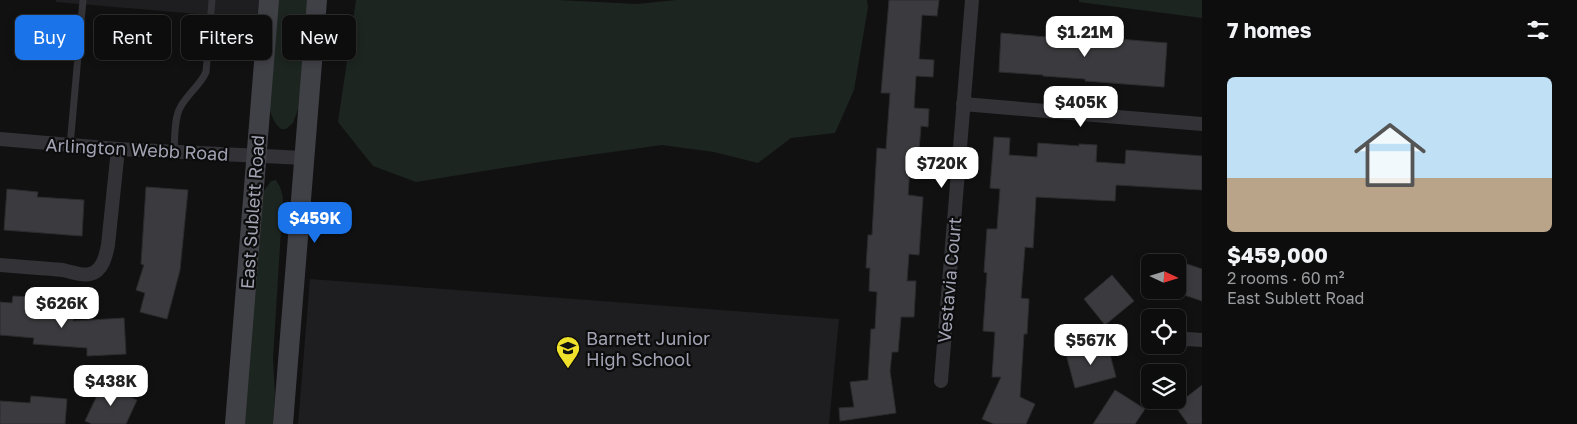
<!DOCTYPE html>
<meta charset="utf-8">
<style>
:root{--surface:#0d0d0e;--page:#161617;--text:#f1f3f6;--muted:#9a9c9e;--line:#2d2d2e;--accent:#1a73e8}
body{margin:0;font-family:"Golos Text",sans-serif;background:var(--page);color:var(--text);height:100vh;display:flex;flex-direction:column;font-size:19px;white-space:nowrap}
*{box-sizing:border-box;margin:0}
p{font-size:16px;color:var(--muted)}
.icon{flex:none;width:28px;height:28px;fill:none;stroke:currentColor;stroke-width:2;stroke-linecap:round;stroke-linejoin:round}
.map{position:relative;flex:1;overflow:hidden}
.drawer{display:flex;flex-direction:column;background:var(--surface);width:375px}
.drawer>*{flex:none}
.hud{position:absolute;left:15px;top:15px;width:475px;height:45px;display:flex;gap:10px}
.needle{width:32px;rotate:94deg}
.buttons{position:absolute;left:1141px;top:254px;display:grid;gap:10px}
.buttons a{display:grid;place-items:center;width:45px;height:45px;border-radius:8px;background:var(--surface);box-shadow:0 2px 8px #0003,0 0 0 1px var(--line);font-size:25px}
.price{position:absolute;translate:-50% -42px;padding:0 11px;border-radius:10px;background:#fff;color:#222;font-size:16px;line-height:32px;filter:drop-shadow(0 1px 2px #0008)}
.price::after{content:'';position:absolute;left:50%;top:30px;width:15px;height:11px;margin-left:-8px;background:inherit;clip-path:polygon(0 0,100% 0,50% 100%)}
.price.current{background:var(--accent);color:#fff}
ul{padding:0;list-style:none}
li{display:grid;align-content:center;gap:10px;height:265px;padding:0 25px}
li span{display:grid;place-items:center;height:155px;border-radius:8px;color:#555}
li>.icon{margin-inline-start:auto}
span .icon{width:90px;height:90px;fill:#fffc;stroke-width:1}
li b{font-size:21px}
h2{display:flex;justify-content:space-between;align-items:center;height:60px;padding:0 25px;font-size:21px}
.pill{padding:0 18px;border-radius:8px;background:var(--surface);box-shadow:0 2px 8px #0003,0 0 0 1px var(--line);font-size:18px;line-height:45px}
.pill.current{background:var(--accent);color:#fff}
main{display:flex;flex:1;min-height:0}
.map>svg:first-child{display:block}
.built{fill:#1e1d1f}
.green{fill:#1d2520}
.building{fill:#3b3b3f;stroke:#2c2b2e}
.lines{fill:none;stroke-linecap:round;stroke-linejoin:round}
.service{stroke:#323237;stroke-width:7}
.minor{stroke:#323237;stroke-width:14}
.secondary{stroke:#404047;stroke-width:20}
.labels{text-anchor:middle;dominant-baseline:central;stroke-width:4.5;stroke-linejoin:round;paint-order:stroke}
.street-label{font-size:18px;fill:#a2a3b3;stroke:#0c0c0d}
.poi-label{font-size:18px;fill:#a2a3b3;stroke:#0c0c0d;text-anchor:start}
</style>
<main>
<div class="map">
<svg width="1202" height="424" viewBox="0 0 1202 424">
<rect width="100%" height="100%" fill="#111112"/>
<!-- built -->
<g class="built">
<path d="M 56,0 L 259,0 L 257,19 L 56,2 Z"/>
<path d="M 310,279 L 839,319 L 829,424 L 298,424 Z"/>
</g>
<!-- green -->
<g class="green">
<path d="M 277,0 L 307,0 L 308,12 L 300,104 L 293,123 L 286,129 L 281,129 C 274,123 271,116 269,106 Z"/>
<path d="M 356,0 L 558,0 L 637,4 L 676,0 L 867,0 L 868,7 L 854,90 L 835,133 L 791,138 L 758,163 L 714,152 L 662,145 L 540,162 L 416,182 L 373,166 L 338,122 Z"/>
<path d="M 1079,0 L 1202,0 L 1202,18 L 1079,2 Z"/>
<path d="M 276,180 L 280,187 L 283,197 L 273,359 L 275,394 L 273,424 L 243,424 L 263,192 L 271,181 Z"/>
</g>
<!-- building -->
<g class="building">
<path d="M 889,0 L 939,0 L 937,16 L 922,15 L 919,59 L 934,60 L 933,77 L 916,76 L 914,108 L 929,109 L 928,127 L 921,126 L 919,151 L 928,152 L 926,170 L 910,168 L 908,195 L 923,197 L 919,255 L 909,254 L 907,281 L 916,281 L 914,317 L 901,317 L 898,352 L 892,352 L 890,371 L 896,413 L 840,421 L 839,408 L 854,407 L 850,382 L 868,380 L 871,329 L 875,329 L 877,292 L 869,291 L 870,268 L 866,268 L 868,235 L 872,235 L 877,148 L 886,149 L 890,93 L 881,93 Z"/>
<path d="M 1046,29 L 1082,32 L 1082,36 L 1167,43 L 1164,87 L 1085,81 L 1085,79 L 1043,76 L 1043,75 L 999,72 L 1001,33 L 1046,37 Z"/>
<path d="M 994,137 L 1010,138 L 1009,155 L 1037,157 L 1038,143 L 1079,146 L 1079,144 L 1097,145 L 1096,162 L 1125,164 L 1126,150 L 1202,156 L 1202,190 L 1116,185 L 1115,201 L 1036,197 L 1033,248 L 1025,247 L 1021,298 L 1029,299 L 1027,334 L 1024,334 L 1020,397 L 1035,404 L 1026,424 L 994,424 L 982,419 L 1001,377 L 992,377 L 995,332 L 983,331 L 987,273 L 984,272 L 987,229 L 997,229 L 1000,189 L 990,188 Z"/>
<path d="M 146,187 L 188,190 L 180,270 L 167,319 L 140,312 L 145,293 L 136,290 L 144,265 L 141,264 Z"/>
<path d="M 7,189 L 38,192 L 37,197 L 84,200 L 82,236 L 4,230 Z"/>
<path d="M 1178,261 L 1202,269 L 1202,301 L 1178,293 Z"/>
<path d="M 1112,275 L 1134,301 L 1105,325 L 1084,299 Z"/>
<path d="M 13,296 L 30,297 L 30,307 L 53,309 L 53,315 L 74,316 L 73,321 L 124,318 L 126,354 L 87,356 L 87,348 L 33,344 L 34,338 L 0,335 L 0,302 L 12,303 Z"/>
<path d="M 1107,343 L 1116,377 L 1075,388 L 1066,354 Z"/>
<path d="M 103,383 L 137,400 L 126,424 L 92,424 L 85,421 Z"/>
<path d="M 1202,385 L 1202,424 L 1188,424 L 1175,406 Z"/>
<path d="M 1115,390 L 1145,409 L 1135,424 L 1093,424 Z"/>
<path d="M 31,396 L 67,399 L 65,424 L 0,424 L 0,401 L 30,403 Z"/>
</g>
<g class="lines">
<!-- service -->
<g class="service">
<path d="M 70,146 L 83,0"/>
<path d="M 174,151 C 175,138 174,119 180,108 C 187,94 200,86 206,72 L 212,0"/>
</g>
<!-- minor -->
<g class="minor">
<path d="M 963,104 L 1202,124"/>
<path d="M 0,139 L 118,149 L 304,158"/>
<path d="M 0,265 C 21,267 42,268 63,270 C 72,272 82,276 90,274 C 103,271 106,255 108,245 L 118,149"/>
<path d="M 1178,342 L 1187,339 L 1202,340"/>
<path d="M 1160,347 L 1168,345"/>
<path d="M 941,381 L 972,0"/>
</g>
<!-- secondary -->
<g class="secondary">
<path d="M 235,424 L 269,0"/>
<path d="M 283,424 L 317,0"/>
</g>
</g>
<!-- icons -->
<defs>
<g id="school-pin" transform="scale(1.25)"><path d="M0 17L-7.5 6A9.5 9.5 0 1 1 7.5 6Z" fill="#efe02c" stroke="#0c0c0d"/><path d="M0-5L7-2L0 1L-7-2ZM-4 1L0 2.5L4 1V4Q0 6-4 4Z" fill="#111"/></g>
</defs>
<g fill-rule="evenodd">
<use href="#school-pin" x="568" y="348"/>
</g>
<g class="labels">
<!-- street labels -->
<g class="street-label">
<text transform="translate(137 149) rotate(3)">Arlington Webb Road</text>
<text transform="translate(252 212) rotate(-86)">East Sublett Road</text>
<text transform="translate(949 280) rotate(-85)">Vestavia Court</text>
</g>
<!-- poi labels -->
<g class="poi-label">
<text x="586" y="338">Barnett Junior<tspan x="586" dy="21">High School</tspan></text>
</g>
</g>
</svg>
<div class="buttons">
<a><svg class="needle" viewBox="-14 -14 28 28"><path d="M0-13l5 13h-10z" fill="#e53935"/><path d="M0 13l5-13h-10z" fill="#9a9c9e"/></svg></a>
<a><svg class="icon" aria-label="locate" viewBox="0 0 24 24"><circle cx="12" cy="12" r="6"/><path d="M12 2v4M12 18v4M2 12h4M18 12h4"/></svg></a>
<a><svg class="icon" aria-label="layers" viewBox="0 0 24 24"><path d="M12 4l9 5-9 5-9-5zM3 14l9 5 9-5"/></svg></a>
</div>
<b class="price" style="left:1085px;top:58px">$1.21M</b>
<b class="price" style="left:1081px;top:128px">$405K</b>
<b class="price" style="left:942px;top:189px">$720K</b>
<b class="price current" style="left:315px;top:244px">$459K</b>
<b class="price" style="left:62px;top:329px">$626K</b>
<b class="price" style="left:1091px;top:366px">$567K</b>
<b class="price" style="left:111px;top:407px">$438K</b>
<div class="hud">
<a class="pill current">Buy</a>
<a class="pill">Rent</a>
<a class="pill">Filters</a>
<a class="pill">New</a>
</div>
</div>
<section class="drawer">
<h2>7 homes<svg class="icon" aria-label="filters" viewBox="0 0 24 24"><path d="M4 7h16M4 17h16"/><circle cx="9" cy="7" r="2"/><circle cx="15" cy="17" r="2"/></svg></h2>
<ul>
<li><span style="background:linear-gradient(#bfe0f5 65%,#b9a48a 0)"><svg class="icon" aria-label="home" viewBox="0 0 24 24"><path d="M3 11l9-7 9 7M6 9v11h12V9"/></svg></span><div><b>$459,000</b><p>2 rooms · 60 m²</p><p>East Sublett Road</p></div></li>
</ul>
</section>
</main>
